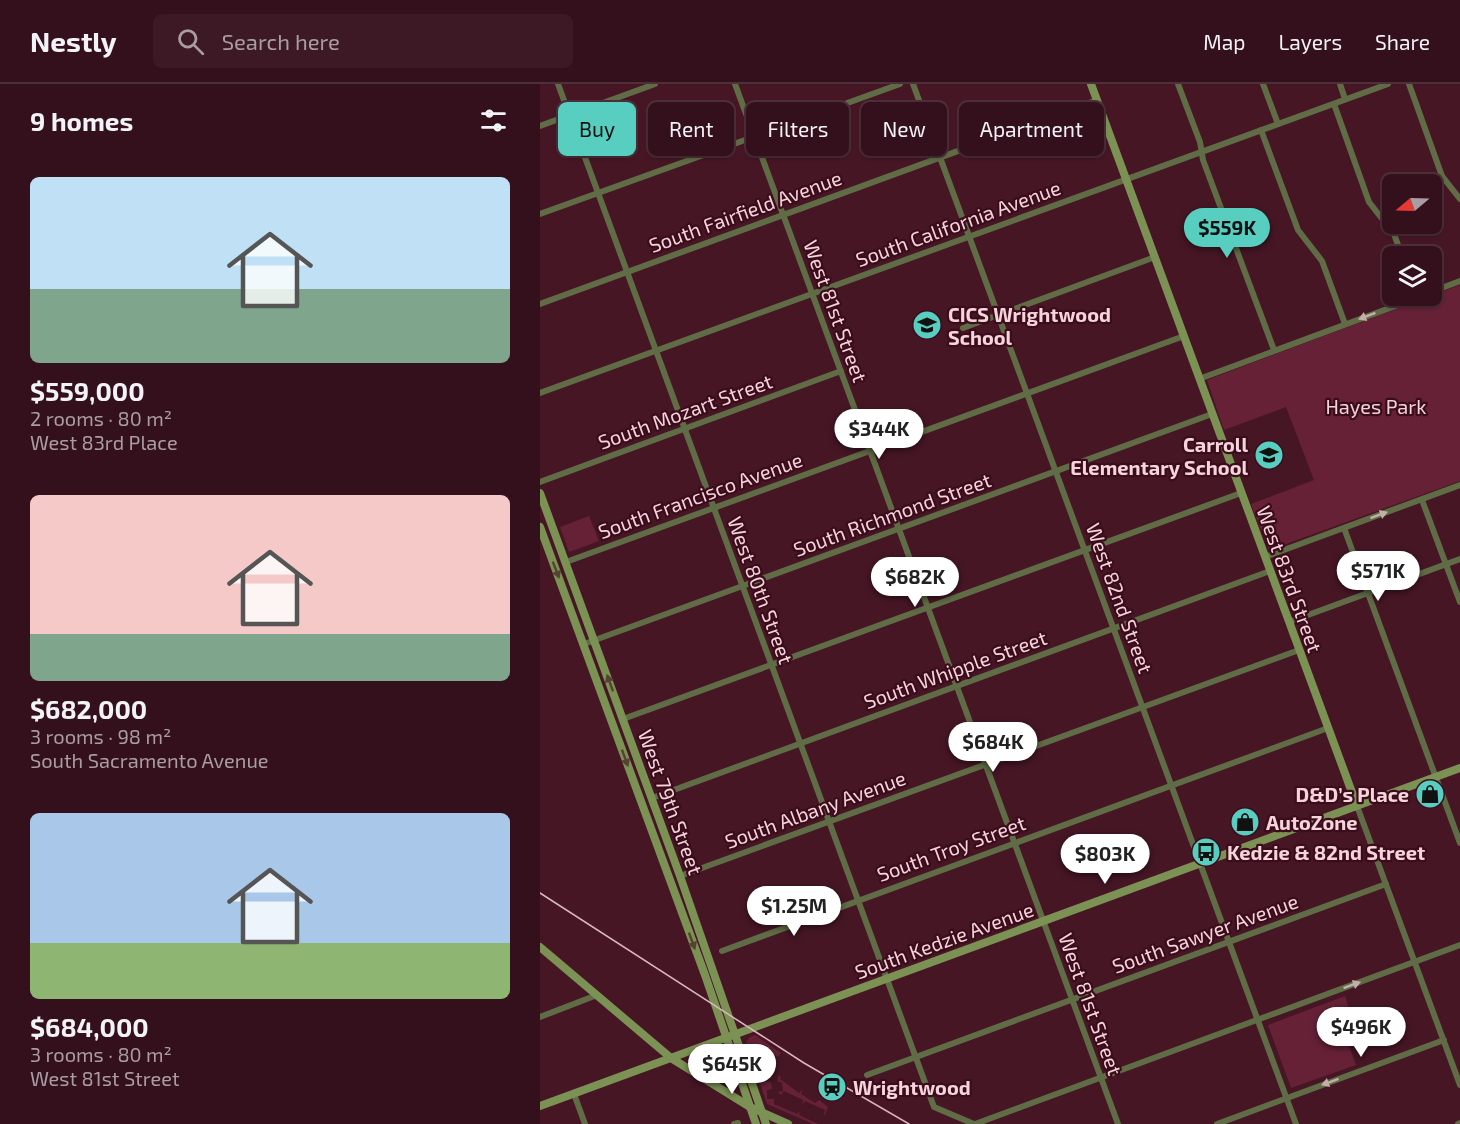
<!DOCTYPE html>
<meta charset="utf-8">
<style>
:root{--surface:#34101c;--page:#3c1925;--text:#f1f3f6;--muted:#a99da3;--line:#4e303b;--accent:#58cec0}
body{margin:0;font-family:"Exo 2",sans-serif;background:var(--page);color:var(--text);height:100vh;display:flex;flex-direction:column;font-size:22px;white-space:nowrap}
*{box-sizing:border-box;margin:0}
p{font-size:20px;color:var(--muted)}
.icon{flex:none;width:33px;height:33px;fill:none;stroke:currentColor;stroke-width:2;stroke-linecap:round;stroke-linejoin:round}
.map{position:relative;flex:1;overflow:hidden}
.drawer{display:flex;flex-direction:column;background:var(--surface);width:540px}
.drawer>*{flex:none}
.guide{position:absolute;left:18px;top:18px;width:570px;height:54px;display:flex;gap:12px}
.needle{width:39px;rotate:251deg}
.tools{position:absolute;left:842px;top:90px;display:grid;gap:12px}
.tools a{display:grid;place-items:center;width:60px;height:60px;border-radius:9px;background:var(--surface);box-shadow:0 2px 4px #0004,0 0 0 2px var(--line);font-size:30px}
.price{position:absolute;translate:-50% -51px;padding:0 14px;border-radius:21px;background:#fff;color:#222;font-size:20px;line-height:39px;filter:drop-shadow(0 2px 3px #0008)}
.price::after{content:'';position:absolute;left:50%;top:36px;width:18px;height:14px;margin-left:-9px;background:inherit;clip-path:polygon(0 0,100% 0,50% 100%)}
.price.on{background:var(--accent);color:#111}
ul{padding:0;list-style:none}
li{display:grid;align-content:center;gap:12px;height:318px;padding:0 30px}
li span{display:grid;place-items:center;height:186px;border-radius:9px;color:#555}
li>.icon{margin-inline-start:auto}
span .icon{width:108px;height:108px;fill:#fffc;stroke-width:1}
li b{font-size:26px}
h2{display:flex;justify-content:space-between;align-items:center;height:72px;padding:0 30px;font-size:26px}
.tag{padding:0 21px;border-radius:9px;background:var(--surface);box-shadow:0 2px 4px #0004,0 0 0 2px var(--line);font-size:21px;line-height:54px}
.tag.on{background:var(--accent);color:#111}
header{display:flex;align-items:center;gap:36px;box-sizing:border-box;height:84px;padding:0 30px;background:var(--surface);border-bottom:2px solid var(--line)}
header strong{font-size:28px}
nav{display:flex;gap:33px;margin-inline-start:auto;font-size:21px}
.search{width:420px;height:54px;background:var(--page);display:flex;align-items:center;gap:15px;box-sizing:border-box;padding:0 21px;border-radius:9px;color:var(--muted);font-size:22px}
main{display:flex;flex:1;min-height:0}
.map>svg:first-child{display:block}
.green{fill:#662137}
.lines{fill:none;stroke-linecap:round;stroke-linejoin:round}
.street{stroke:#5f6c46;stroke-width:6}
.secondary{stroke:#7c9254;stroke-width:8}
.rail{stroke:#dab7bf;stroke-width:1.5}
.oneway{fill:#c0b0a7}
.oneway2{fill:#554232}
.labels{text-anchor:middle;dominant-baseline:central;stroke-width:4.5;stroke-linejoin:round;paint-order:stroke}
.street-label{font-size:20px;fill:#f5d4db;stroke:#3b0c1b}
.poi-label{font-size:20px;font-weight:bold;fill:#f5d4db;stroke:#3b0c1b;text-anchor:start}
.park-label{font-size:20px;fill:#efd3d8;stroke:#3b0c1b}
</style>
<header>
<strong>Nestly</strong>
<div class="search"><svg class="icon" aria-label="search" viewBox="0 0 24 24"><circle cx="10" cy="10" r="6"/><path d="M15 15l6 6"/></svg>Search here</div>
<nav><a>Map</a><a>Layers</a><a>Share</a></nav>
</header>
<main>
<section class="drawer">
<h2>9 homes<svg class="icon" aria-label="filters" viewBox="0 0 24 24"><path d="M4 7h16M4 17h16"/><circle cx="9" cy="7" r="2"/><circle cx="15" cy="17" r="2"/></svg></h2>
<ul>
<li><span style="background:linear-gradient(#bfe0f5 60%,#7fa58c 0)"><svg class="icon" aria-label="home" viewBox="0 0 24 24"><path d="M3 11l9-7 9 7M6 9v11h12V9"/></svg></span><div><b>$559,000</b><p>2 rooms · 80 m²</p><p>West 83rd Place</p></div></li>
<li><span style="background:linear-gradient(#f6c9c9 75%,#7fa58c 0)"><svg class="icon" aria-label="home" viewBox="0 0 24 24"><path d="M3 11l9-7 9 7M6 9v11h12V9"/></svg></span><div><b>$682,000</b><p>3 rooms · 98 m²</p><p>South Sacramento Avenue</p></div></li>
<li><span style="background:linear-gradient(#a9c7e8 70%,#8fb573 0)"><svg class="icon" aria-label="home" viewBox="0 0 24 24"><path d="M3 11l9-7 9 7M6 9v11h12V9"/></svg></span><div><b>$684,000</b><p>3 rooms · 80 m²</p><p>West 81st Street</p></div></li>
</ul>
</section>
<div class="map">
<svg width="920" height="1040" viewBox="0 0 920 1040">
<rect width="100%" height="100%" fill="#461625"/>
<!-- green -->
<g class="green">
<path d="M 920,201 L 920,397 L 729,466 L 711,420 L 774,396 L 746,323 L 684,346 L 667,296 Z"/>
<path d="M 49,432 L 59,457 L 29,468 L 20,443 Z"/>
<path d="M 805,912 L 809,925 L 797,930 L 816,981 L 751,1004 L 728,941 Z"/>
<path d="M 215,951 L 241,969 L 238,973 L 229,967 L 215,986 L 206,958 L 210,953 Z"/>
<path d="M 182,964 L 194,996 L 191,1000 L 152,977 L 152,975 Z"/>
<path d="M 229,969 L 232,971 L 223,984 L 226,997 L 231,998 L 232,1005 L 227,1006 L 227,1015 L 234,1015 L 234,1020 L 257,1030 L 260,1027 L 259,1031 L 278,1040 L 273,1040 L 227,1020 L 216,988 Z"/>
<path d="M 241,991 L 240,995 L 259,1009 L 263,1005 L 261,1010 L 275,1019 L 279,1016 L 288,1023 L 285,1031 L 284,1030 L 285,1026 L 265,1017 L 262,1021 L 263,1016 L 244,1007 L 241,1011 L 238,1008 L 243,1007 L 242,998 L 238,998 L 238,993 Z"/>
</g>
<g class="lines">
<!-- street -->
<g class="street">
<path d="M 18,0 L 394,1023 L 434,1040"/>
<path d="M 195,0 L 578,1040"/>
<path d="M 373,0 L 756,1040"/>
<path d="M 638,0 L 660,58 L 663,76 L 734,266"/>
<path d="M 723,0 L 738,40"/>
<path d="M 800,0 L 805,15"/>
<path d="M 869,0 L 902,92 L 920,115"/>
<path d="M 794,20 L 829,118 L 854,150 L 862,172"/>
<path d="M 0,42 L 115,0"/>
<path d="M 721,46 L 758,146 L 782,177 L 805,240"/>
<path d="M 0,130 L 360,0"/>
<path d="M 891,208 L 920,197"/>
<path d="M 0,220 L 557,16"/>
<path d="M 423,244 L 615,173"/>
<path d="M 659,295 L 882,212"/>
<path d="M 0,309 L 848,0"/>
<path d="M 0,398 L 301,287"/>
<path d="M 882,416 L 920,518"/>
<path d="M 804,444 L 920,759"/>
<path d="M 725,473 L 920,401"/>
<path d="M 26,478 L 644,252"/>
<path d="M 749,538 L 920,475"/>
<path d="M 44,560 L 672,330"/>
<path d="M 83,635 L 701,409"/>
<path d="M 112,714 L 730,487"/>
<path d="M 817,722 L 920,1001"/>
<path d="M 140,792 L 759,566"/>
<path d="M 182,867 L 788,644"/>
<path d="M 0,933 L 57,911"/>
<path d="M 327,991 L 846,800"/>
<path d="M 34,1010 L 45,1040"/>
<path d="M 194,1040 L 198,1039"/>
<path d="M 435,1040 L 920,861"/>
<path d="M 677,1040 L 904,956"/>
<path d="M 918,1040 L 920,1039"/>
</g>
<!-- secondary -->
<g class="secondary">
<path d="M 551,0 L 817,722"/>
<path d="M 0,409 L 140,792 L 226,1040"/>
<path d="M 0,443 L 165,891 L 216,1040"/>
<path d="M 0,863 L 131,974 L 210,1023 L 248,1040"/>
<path d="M 0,1022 L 920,684"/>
</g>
<!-- rail -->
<path class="rail" d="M 0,809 L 264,979 L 369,1040"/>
</g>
<!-- one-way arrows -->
<defs><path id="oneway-solid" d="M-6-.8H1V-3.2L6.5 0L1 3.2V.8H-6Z" transform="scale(1.5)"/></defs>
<g class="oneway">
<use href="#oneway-solid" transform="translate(827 232) rotate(159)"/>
<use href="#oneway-solid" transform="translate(839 431) rotate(-20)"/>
<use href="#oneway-solid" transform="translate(812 901) rotate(-20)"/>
<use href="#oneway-solid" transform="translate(790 998) rotate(160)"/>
</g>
<g class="oneway2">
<use href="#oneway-solid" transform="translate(16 486) rotate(69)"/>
<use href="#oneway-solid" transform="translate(70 599) rotate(-110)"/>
<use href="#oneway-solid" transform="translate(85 674) rotate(70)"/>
<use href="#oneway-solid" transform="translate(152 857) rotate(70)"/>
</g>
<!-- icons -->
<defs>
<g id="school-disc" transform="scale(1.5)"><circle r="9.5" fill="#58cec0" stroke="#3b0c1b"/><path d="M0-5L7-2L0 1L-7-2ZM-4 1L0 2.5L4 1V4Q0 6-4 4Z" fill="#111"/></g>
<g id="shop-disc" transform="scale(1.5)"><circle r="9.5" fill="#58cec0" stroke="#3b0c1b"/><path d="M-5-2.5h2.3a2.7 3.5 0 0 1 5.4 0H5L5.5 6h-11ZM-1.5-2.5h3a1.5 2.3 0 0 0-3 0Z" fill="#111"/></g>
<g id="bus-disc" transform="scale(1.5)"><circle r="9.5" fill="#58cec0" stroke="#3b0c1b"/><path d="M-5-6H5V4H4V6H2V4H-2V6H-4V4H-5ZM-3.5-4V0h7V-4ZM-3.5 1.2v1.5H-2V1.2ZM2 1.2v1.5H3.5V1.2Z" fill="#111"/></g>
<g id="station-disc" transform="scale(1.5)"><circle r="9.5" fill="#58cec0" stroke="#3b0c1b"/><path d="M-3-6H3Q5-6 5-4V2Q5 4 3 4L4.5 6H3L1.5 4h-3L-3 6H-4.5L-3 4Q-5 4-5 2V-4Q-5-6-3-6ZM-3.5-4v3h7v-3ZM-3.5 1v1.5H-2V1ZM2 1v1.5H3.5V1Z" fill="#111"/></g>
</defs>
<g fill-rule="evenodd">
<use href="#school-disc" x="387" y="241"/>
<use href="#school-disc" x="729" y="371"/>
<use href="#shop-disc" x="890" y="710"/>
<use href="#shop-disc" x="705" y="738"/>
<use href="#bus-disc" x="666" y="768"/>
<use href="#station-disc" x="292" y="1003"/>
</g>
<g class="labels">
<!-- street labels -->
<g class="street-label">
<text transform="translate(205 127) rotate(-20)">South Fairfield Avenue</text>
<text transform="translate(418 139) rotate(-20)">South California Avenue</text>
<text transform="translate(296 227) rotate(70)">West 81st Street</text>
<text transform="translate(145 327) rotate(-20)">South Mozart Street</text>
<text transform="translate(160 411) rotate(-20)">South Francisco Avenue</text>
<text transform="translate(352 430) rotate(-20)">South Richmond Street</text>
<text transform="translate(750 495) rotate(70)">West 83rd Street</text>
<text transform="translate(221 506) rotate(70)">West 80th Street</text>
<text transform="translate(580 514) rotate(70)">West 82nd Street</text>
<text transform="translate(415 585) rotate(-20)">South Whipple Street</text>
<text transform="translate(131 718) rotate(70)">West 79th Street</text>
<text transform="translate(275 725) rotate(-20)">South Albany Avenue</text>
<text transform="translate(411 764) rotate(-20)">South Troy Street</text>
<text transform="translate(665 849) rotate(-20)">South Sawyer Avenue</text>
<text transform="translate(404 856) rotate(-20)">South Kedzie Avenue</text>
<text transform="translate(551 920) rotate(70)">West 81st Street</text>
</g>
<!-- poi labels -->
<g class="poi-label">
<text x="408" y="230">CICS Wrightwood<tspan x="408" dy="23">School</tspan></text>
<text x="708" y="360" text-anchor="end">Carroll<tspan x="708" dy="23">Elementary School</tspan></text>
<text x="869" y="710" text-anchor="end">D&amp;D’s Place</text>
<text x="726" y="738">AutoZone</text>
<text x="687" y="768">Kedzie &amp; 82nd Street</text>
<text x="313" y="1003">Wrightwood</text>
</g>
<!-- park labels -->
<g class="park-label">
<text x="836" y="322">Hayes Park</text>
</g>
</g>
</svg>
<div class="tools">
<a><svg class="needle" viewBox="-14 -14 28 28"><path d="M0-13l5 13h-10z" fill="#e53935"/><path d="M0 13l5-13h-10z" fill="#a99da3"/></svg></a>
<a><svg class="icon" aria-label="layers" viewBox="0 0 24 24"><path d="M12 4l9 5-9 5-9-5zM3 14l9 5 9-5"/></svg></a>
</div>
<b class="price on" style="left:687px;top:175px">$559K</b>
<b class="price" style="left:339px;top:376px">$344K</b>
<b class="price" style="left:838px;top:518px">$571K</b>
<b class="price" style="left:375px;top:524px">$682K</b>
<b class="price" style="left:453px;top:689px">$684K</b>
<b class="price" style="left:565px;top:801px">$803K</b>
<b class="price" style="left:254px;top:853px">$1.25M</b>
<b class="price" style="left:821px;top:974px">$496K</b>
<b class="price" style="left:192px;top:1011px">$645K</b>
<div class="guide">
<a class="tag on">Buy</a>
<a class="tag">Rent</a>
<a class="tag">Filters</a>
<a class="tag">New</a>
<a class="tag">Apartment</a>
</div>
</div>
</main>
